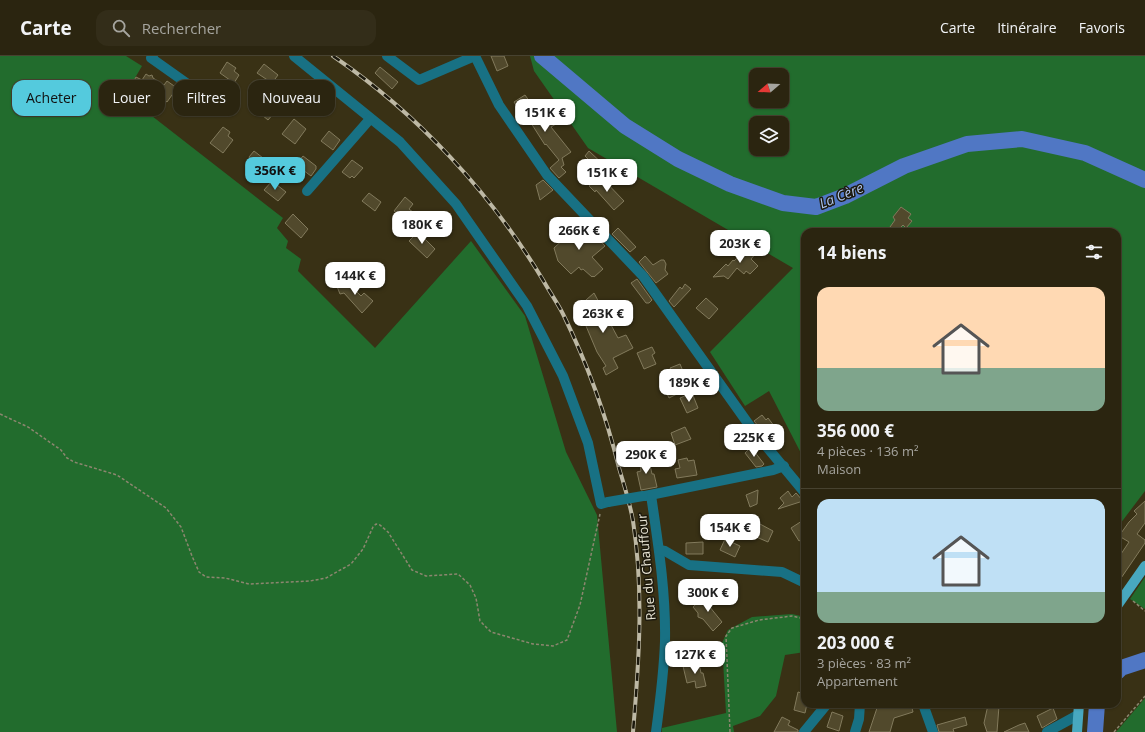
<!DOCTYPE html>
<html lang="fr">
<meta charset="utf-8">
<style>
:root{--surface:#2b2510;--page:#332d19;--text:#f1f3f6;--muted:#a6a59f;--line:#474230;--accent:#54cadd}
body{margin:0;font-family:"Open Sans",sans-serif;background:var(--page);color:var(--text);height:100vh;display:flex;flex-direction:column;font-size:15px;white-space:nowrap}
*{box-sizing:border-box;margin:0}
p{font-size:13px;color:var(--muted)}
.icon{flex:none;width:22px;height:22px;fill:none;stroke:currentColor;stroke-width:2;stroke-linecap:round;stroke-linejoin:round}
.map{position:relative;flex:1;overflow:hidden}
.panel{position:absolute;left:801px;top:172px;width:320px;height:480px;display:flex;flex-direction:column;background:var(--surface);border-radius:12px;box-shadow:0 1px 3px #0004,0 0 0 1px var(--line)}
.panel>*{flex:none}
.banner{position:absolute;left:12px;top:24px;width:380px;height:36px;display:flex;gap:8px}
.needle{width:26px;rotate:251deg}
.tools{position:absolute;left:749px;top:12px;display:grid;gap:8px}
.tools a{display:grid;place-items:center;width:40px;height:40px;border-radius:8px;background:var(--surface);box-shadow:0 1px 3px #0004,0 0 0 1px var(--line);font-size:20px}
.price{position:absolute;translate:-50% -34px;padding:0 9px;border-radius:8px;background:#fff;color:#222;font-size:13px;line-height:26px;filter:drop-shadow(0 1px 2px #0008)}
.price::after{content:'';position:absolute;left:50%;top:24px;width:12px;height:9px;margin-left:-6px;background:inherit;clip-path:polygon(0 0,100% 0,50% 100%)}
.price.selected{background:var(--accent);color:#111}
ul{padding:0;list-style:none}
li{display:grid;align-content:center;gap:8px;height:212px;padding:0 16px}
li+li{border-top:1px solid var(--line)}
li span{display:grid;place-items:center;height:124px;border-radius:12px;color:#555}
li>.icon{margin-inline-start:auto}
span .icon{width:72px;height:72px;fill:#fffc;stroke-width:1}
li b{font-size:17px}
h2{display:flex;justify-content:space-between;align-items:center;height:48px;padding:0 16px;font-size:17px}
.pill{padding:0 14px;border-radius:12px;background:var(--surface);box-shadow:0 1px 3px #0004,0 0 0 1px var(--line);font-size:14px;line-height:36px}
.pill.selected{background:var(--accent);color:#111}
header{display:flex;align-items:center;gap:24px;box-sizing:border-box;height:56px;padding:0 20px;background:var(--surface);border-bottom:1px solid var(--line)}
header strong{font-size:19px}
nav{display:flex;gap:22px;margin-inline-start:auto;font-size:14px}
.search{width:280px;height:36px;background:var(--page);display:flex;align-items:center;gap:10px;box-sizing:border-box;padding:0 14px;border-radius:12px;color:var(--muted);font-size:15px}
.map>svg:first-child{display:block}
.green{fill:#226c2d;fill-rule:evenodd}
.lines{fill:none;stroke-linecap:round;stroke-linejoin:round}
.river{stroke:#5077c4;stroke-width:16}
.building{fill:#51492c;stroke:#827a5c}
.path{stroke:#8c866f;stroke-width:1.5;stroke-dasharray:3 2;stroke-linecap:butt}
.minor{stroke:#187184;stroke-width:10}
.major{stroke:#48a8bf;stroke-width:10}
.rail-casing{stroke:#beb9a5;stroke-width:4}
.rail{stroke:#1c190d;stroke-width:2.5;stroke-dasharray:8;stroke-linecap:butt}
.minor-bridge{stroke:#187184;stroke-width:10}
.labels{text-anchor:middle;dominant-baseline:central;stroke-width:3;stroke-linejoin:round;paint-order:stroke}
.street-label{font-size:13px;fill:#eae6d5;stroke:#1c190d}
.water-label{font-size:14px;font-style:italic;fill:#adc3ec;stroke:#1c190d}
</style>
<header>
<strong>Carte</strong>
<div class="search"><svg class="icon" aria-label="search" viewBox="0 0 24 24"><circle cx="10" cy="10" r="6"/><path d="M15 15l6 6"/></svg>Rechercher</div>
<nav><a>Carte</a><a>Itinéraire</a><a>Favoris</a></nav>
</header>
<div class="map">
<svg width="1145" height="676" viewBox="0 0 1145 676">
<rect width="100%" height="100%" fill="#393115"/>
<!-- green -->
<g class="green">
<path d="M 0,0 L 126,0 L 142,10 L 125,39 L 283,162 L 277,172 L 288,185 L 286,192 L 301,203 L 298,215 L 375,292 L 471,185 L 525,260 L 566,396 L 597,459 L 617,676 L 0,676 Z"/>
<path d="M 530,0 L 1145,0 L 1145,435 L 1117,472 L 1117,176 L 805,176 L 805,405 L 769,335 L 745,350 L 710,296 L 793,212 L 588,92 L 534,15 ZM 756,19 L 782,19 L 782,45 L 756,45 ZM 756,67 L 782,67 L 782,93 L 756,93 Z"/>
<path d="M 1145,521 L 1145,553 L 1130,543 Z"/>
<path d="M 792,558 L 805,561 L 805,596 L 785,599 L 776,640 L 760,660 L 733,670 L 734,676 L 662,676 L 662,672 L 726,657 L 722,587 L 728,574 L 752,561 Z"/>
<path d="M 1145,642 L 1145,676 L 1116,676 Z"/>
</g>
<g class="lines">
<!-- river -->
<g class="river">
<path d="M 542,0 L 625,70 L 678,103 L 730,128 L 783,147 L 816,151 L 845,140 L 904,110 L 967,88 L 1022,83 L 1085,97 L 1145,124"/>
<path d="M 1117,616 L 1121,612 L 1145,604"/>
<path d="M 1095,676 L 1097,648"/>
</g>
</g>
<!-- building -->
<g class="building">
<path d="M 491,0 L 504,0 L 508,10 L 497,15 Z"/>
<path d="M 227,6 L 236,12 L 234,15 L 239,19 L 234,27 L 220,17 Z"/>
<path d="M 264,8 L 278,19 L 272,27 L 257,17 Z"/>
<path d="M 380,11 L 398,26 L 392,33 L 375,17 Z"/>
<path d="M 146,18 L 149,20 L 152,19 L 153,22 L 164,29 L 167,25 L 177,32 L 167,46 L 140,28 L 138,31 L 132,28 L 136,21 L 142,24 Z"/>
<path d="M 280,37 L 293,48 L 285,56 L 279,51 L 268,64 L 262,59 Z"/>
<path d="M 525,39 L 539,59 L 542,57 L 545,62 L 550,59 L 556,68 L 551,71 L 571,96 L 562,102 L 564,109 L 561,111 L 566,116 L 559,122 L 550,112 L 559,104 L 546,88 L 545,89 L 524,56 L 522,58 L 514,46 Z"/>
<path d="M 294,63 L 306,73 L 295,88 L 282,78 Z"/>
<path d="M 223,71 L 230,76 L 228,80 L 233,84 L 223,97 L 210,87 Z"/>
<path d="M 329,75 L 340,84 L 333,94 L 321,85 Z"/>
<path d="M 254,95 L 263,102 L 255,113 L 247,107 L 250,103 L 249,101 Z"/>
<path d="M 589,95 L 607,112 L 602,117 L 585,100 Z"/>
<path d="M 303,100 L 316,110 L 316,113 L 311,120 L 299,111 L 301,109 L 297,107 Z"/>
<path d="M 352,104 L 363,112 L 354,122 L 352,120 L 350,122 L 342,116 Z"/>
<path d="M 600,120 L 624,145 L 614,154 L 596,134 L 595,136 L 589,130 Z"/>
<path d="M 543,124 L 553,134 L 540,144 L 536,129 Z"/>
<path d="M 272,125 L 286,136 L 278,145 L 264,134 Z"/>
<path d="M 369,137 L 381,146 L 375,155 L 362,145 Z"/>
<path d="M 405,141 L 413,148 L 409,153 L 414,157 L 407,165 L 394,155 Z"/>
<path d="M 901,151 L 911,158 L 908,162 L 912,165 L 906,172 L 903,169 L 896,176 L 890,171 L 895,164 L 893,161 Z"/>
<path d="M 293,158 L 308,173 L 301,182 L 285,167 Z"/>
<path d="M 573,165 L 585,178 L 590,174 L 605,190 L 592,201 L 603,213 L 594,221 L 593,220 L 592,221 L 583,213 L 581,214 L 579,211 L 571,218 L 558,205 L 554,192 L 567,180 L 562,175 Z"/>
<path d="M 618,172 L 636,191 L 630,196 L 612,178 Z"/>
<path d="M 418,176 L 435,193 L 427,202 L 409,185 Z"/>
<path d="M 750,189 L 757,196 L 751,203 L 758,210 L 750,218 L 746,215 L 744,218 L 737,212 L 728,223 L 724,220 L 713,221 L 726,208 L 728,210 L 733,204 L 734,205 Z"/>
<path d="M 645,200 L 653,209 L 661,204 L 664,204 L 666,208 L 665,214 L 668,218 L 656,227 L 639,206 Z"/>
<path d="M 637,223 L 652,244 L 649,247 L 646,247 L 631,227 Z"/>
<path d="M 336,228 L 354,228 L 354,233 L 361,240 L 364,237 L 373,245 L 362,257 L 344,237 L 340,238 Z"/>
<path d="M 685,228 L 691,233 L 674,251 L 669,245 L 680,231 L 682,233 Z"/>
<path d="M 594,237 L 618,282 L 626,279 L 633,292 L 613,302 L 618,312 L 606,319 L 603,312 L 606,310 L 597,296 L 578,251 Z"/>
<path d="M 706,242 L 718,253 L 709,263 L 696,252 Z"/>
<path d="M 652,291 L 655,297 L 652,299 L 656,308 L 644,313 L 637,297 Z"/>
<path d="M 680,308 L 685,320 L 675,324 L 670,312 Z"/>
<path d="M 674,327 L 679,337 L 669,342 L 664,331 Z"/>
<path d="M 692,337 L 698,352 L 687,357 L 680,342 Z"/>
<path d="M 762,359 L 766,364 L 768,362 L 778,375 L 769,383 L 754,365 Z"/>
<path d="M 685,371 L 691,383 L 675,389 L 671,377 Z"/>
<path d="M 751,391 L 764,408 L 762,410 L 756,411 L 745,397 Z"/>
<path d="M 648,400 L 652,418 L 654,418 L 657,431 L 641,434 L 637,416 L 641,415 L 639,402 Z"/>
<path d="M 687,402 L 688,405 L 694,404 L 697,419 L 677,422 L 675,413 L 680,412 L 678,404 Z"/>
<path d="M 758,434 L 757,448 L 750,451 L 746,439 Z"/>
<path d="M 788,435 L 792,441 L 796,437 L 803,445 L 778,453 L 784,447 L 780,442 Z"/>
<path d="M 1145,445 L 1145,467 L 1137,478 L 1145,484 L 1145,487 L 1117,528 L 1117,504 L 1129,486 L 1119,480 L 1129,466 L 1137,458 L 1134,455 Z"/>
<path d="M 805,463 L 805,481 L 799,485 L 791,472 Z"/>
<path d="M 760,468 L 773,475 L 768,486 L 754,480 Z"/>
<path d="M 725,483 L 740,490 L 735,501 L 720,494 Z"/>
<path d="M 703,486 L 703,498 L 686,498 L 686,487 Z"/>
<path d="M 707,538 L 714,546 L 709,550 L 722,566 L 713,575 L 703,563 L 698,561 L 698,557 L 693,551 Z"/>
<path d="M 699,607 L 701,617 L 703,617 L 706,630 L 696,632 L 695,625 L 687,627 L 683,610 Z"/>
<path d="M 798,636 L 805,638 L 805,648 L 807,648 L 805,657 L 794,654 Z"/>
<path d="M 885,648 L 911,648 L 913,656 L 894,662 L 890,676 L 869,676 L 877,652 L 884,651 Z"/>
<path d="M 988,649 L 999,650 L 997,676 L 987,676 L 984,667 Z"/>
<path d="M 1053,652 L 1057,663 L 1042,672 L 1037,660 Z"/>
<path d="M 832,656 L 843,660 L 839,675 L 827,671 Z"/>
<path d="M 782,661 L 790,665 L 788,669 L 798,674 L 798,676 L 774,676 Z"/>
<path d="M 965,661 L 967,669 L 953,673 L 954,676 L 939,676 L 937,669 Z"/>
<path d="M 1025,667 L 1029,676 L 1004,676 L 1019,669 Z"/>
</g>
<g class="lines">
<!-- path -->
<g class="path">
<path d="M 0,358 L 28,371 L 61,394 L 67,402 L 74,406 L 117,419 L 166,452 L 181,471 L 192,500 L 199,516 L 206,521 L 225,522 L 249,528 L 310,525 L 326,522 L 351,508 L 363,493 L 373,471 L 376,468 L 380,469 L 388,476 L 412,514 L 426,520 L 458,518 L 470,529 L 476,542 L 480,565 L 491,576 L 533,588 L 553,590 L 567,584 L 580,549 L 600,458"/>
<path d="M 1133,545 L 1145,555"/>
<path d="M 730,676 L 726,580 L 732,572 L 759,564 L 792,560 L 805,563"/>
<path d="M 1114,676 L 1145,640"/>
</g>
<!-- minor -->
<g class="minor">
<path d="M 153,0 L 151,2 L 199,36"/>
<path d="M 294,0 L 400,86 L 456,148 L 527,250 L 563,320 L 588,387 L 601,448 L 608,446"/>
<path d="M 387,0 L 419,24 L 475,0"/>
<path d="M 475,0 L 499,49 L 547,119 L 643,220 L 752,373 L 805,437"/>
<path d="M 307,135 L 370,63"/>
<path d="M 651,439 C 658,487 666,536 665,585 C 664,616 660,646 656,676"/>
<path d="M 645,440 L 773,414 L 784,410"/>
<path d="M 659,494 L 665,495 L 689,509 L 782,516 L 805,527"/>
<path d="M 923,648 L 933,676"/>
<path d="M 804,676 L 827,648"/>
<path d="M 855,676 L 859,663 L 860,648"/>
<path d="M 1047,676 L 1078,659"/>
</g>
<!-- major -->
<g class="major">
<path d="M 1117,550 L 1145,510"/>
<path d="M 1077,676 L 1079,648"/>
</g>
<!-- rail casing -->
<g class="rail-casing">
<path id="rail" d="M 333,0 C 418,58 490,136 543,224 C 549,235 557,246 563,258 C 587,307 606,359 619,412 C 624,429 630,447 633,465 C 644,535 639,606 633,676"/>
</g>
<!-- rail -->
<use href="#rail" class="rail"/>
<!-- minor-bridge -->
<path class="minor-bridge" d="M 608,446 L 643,440"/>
</g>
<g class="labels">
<!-- street labels -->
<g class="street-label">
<text transform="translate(646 511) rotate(-95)">Rue du Chauffour</text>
</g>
<!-- water labels -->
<g class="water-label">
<text transform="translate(841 139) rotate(-22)">La Cère</text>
</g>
</g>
</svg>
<div class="tools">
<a><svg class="needle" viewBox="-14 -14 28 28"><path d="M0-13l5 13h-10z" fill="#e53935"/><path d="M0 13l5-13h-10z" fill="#a6a59f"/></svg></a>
<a><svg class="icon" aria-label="layers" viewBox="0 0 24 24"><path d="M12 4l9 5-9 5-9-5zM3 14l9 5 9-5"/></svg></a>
</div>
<b class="price" style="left:545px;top:77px">151K €</b>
<b class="price selected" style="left:275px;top:135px">356K €</b>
<b class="price" style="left:607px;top:137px">151K €</b>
<b class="price" style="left:422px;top:189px">180K €</b>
<b class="price" style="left:579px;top:195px">266K €</b>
<b class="price" style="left:740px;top:208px">203K €</b>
<b class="price" style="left:355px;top:240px">144K €</b>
<b class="price" style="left:603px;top:278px">263K €</b>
<b class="price" style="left:689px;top:347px">189K €</b>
<b class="price" style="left:754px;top:402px">225K €</b>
<b class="price" style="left:646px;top:419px">290K €</b>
<b class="price" style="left:730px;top:492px">154K €</b>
<b class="price" style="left:708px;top:557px">300K €</b>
<b class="price" style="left:695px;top:619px">127K €</b>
<div class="banner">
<a class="pill selected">Acheter</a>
<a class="pill">Louer</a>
<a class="pill">Filtres</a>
<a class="pill">Nouveau</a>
</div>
<section class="panel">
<h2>14 biens<svg class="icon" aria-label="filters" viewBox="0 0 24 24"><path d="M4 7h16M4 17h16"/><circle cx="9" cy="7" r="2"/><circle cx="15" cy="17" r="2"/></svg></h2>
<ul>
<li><span style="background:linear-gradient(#ffd9b3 65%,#7fa58c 0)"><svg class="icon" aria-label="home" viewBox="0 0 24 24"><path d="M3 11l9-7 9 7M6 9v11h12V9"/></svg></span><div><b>356 000 €</b><p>4 pièces · 136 m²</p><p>Maison</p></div></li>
<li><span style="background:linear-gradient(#bfe0f5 75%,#7fa58c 0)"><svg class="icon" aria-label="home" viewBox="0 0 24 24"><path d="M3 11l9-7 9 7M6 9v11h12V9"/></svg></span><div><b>203 000 €</b><p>3 pièces · 83 m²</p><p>Appartement</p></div></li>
</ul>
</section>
</div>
